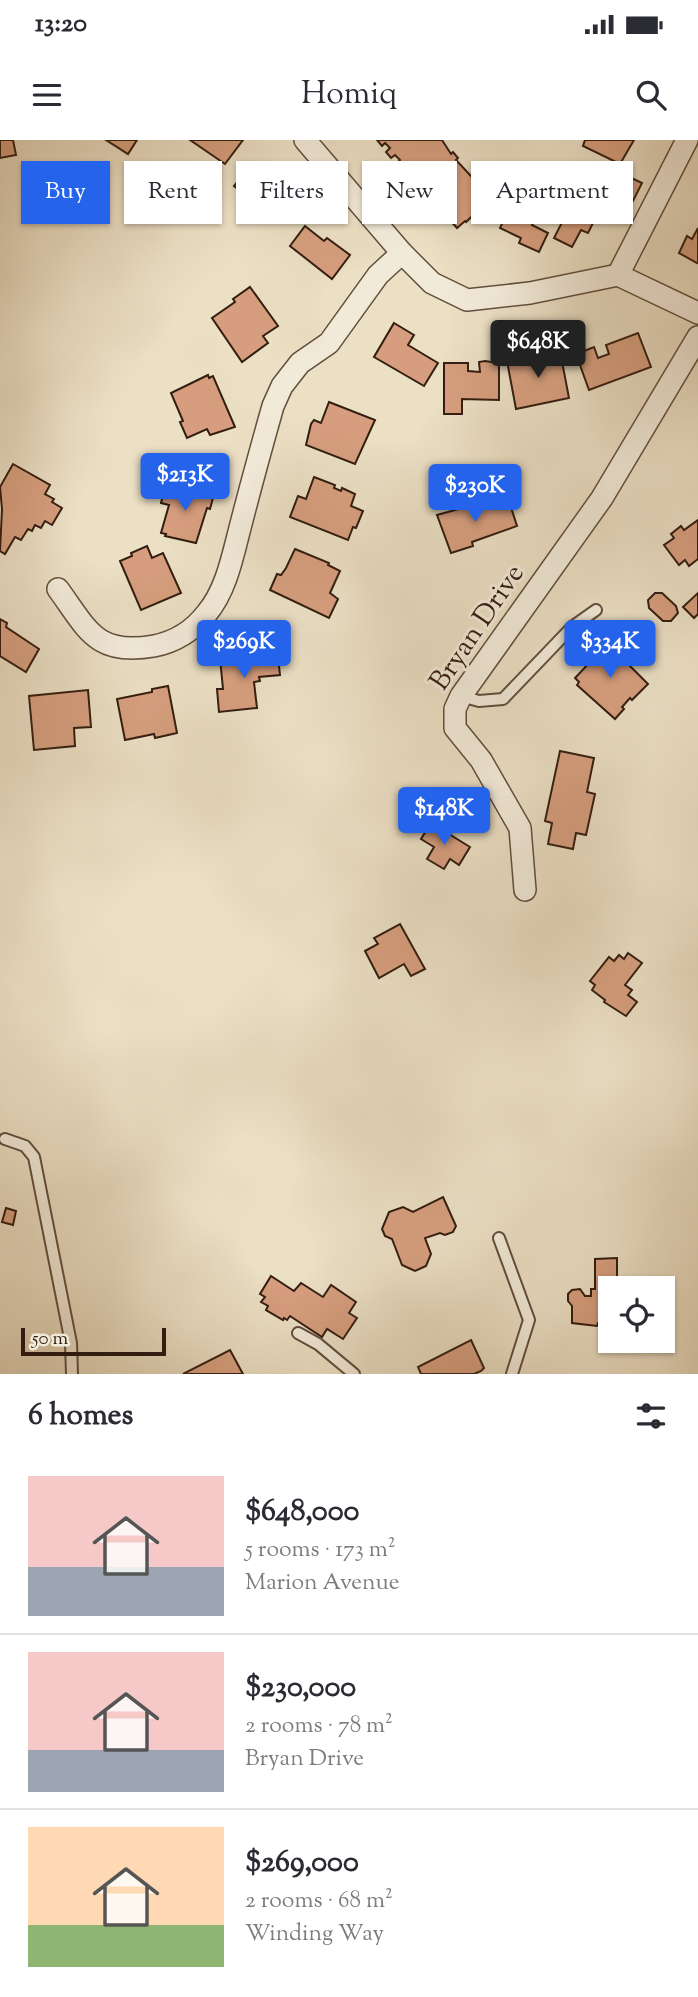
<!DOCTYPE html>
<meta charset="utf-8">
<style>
:root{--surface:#fff;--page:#f2f2f3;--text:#2b2b33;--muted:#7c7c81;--line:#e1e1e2;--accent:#2563eb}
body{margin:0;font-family:"Sorts Mill Goudy",serif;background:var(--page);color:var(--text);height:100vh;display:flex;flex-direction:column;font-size:26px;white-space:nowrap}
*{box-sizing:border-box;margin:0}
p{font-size:23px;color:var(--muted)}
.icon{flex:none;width:38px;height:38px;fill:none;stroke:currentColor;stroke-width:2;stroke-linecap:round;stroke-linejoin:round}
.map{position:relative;height:1234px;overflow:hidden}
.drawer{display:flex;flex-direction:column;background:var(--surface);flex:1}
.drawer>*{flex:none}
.hud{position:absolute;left:21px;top:21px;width:656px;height:63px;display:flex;gap:14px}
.controls{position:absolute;left:598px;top:1136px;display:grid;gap:14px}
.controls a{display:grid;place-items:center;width:77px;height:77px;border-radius:0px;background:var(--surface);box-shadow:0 2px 5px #0004;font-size:35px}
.scale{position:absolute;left:21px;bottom:18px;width:145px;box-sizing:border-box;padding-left:7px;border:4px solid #331d10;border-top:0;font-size:19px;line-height:24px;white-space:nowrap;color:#331d10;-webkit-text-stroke:5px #f2ead9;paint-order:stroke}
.price{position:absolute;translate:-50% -60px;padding:0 16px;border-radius:7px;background:var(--accent);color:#fff;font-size:23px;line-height:46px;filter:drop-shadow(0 2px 4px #0008)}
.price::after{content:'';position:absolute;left:50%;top:42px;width:21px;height:16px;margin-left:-10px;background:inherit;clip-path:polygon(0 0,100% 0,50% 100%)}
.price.selected{background:#222;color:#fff}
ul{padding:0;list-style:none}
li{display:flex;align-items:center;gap:21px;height:175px;padding:0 28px}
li+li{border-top:2px solid var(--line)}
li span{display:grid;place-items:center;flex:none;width:196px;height:140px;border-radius:0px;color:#555}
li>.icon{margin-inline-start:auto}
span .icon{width:84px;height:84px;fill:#fffc;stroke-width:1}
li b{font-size:30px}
h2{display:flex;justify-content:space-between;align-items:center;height:84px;padding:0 28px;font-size:30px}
.chip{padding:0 24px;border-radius:0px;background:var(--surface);box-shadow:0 2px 5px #0004;font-size:24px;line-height:63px}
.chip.selected{background:var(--accent);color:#fff}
.status{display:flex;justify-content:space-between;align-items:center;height:49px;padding:0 35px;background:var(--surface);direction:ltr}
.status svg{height:19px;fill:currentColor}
header{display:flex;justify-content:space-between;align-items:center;height:91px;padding:0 28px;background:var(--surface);font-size:32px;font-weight:600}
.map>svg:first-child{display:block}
.building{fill:#d69e7e;stroke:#331d10;stroke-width:2}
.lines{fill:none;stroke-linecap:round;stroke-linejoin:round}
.service-casing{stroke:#614e3d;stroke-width:14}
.minor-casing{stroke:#614e3d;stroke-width:24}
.service{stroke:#f2ead9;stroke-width:10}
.minor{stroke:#f2ead9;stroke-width:21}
.labels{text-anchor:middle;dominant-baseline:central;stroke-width:6;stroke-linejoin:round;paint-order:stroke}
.street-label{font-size:28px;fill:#331d10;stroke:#f2ead9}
</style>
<div class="status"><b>13:20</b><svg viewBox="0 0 49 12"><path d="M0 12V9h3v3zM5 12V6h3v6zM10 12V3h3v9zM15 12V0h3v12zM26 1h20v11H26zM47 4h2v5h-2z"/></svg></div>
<header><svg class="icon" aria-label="menu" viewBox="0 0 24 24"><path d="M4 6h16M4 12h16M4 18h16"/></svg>Homiq<svg class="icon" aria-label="search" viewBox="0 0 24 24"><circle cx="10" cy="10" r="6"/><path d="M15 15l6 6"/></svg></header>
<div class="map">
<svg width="698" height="1234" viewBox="0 0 698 1234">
<rect width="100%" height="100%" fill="#ebdfc4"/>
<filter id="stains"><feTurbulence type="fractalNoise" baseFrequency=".00286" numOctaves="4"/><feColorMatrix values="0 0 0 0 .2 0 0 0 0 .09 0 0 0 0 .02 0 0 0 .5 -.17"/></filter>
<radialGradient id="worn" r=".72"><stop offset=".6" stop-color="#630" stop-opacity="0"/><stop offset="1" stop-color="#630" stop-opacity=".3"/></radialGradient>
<!-- building -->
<g class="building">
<path d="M 0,0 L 13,0 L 16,15 L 0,18 Z"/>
<path d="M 106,0 L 137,0 L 128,14 Z"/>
<path d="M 190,0 L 243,0 L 225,24 Z"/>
<path d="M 377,0 L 442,0 L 451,14 L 453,12 L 458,18 L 456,20 L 484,50 L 482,52 L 489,60 L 466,82 L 465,81 L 457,88 L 449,79 L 447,81 L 426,57 L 429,55 L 423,48 L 420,51 L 415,45 L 418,42 L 413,36 L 410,38 L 397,23 L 400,20 L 395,15 L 391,18 L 386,12 L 390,8 L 385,3 L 382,6 Z"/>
<path d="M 585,0 L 634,0 L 620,24 L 583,6 Z"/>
<path d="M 251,25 L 271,41 L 274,37 L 296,55 L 277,79 L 234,46 Z"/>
<path d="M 588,29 L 610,40 L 615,30 L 642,43 L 633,61 L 610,50 L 607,57 L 581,44 Z"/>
<path d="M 580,47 L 605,59 L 588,93 L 581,90 L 572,107 L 554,98 Z"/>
<path d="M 517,52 L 542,64 L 532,85 L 548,93 L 539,112 L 519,103 L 521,98 L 500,88 Z"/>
<path d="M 305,86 L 324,101 L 327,98 L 350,115 L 332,139 L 290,106 Z"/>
<path d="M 698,88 L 698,122 L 697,123 L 679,113 L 687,96 L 692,99 Z"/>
<path d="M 250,147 L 278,186 L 263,196 L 268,203 L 242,222 L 212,178 L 235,162 L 233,159 Z"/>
<path d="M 394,183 L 414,195 L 408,205 L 438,223 L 424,246 L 374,217 Z"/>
<path d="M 638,193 L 651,227 L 589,250 L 576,214 L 594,207 L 598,218 L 609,214 L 606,205 Z"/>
<path d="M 560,211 L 569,258 L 516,269 L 507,221 Z"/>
<path d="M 485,221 L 499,223 L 499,260 L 462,259 L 462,274 L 444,274 L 444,223 L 468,223 L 468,231 L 480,232 L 479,222 Z"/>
<path d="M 208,235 L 209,238 L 213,236 L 235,287 L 210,295 L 207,289 L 187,298 L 180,282 L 183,281 L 171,253 Z"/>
<path d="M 329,262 L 375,280 L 355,324 L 306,305 L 311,284 L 314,280 L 321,283 Z"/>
<path d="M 13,324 L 50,345 L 45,354 L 54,359 L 52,362 L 62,368 L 52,385 L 45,381 L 41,388 L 35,385 L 32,391 L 28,389 L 21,400 L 15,397 L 5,414 L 0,411 L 2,369 L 0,347 Z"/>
<path d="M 314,337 L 335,345 L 334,348 L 341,351 L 342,348 L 355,354 L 351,366 L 363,371 L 356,388 L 353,387 L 348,400 L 290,377 L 298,356 L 306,359 Z"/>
<path d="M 165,347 L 174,350 L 175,347 L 182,349 L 183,347 L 210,354 L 210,357 L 213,358 L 210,369 L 207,368 L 196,403 L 165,396 L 166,394 L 161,393 L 169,365 L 161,363 Z"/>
<path d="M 509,361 L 517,386 L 472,402 L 473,406 L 451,413 L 437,375 L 484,362 L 487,369 Z"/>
<path d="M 698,380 L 698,419 L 689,426 L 685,420 L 679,425 L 664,405 L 674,398 L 671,394 L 681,386 L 684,390 Z"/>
<path d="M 147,406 L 152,418 L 163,413 L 181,453 L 141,470 L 120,421 L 132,416 L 131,413 Z"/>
<path d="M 295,409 L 329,423 L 328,425 L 340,431 L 330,453 L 338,459 L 329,478 L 270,450 L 277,434 L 281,435 L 286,428 Z"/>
<path d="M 655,453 L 662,453 L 676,466 L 678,473 L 671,481 L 663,481 L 649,468 L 648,460 Z"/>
<path d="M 698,453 L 698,474 L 694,478 L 683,467 Z"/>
<path d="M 0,479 L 7,483 L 6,487 L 39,509 L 26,532 L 0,516 Z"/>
<path d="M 604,500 L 648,544 L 632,560 L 630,558 L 622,567 L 624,569 L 615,579 L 577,545 L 579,542 L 575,538 L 593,519 L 590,515 Z"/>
<path d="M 269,513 L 270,518 L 278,517 L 280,535 L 259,537 L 260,541 L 254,542 L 257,568 L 219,572 L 217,549 L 223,549 L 220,518 Z"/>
<path d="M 168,546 L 177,593 L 155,598 L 154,594 L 125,600 L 117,559 L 152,552 L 152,549 Z"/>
<path d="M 88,550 L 91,587 L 74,588 L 75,606 L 34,610 L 29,556 Z"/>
<path d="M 560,611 L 594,618 L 587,652 L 595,654 L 586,695 L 576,693 L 573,709 L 548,704 L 552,683 L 545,681 Z"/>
<path d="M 431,683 L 470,707 L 459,725 L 450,719 L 444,729 L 427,719 L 434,707 L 421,699 Z"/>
<path d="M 400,784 L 425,829 L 411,836 L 404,824 L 379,838 L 365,811 L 378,804 L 374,798 Z"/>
<path d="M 628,813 L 642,823 L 625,845 L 632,850 L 628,855 L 637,862 L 626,876 L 604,862 L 605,860 L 592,850 L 595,845 L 590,841 L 609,817 L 614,821 L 619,815 L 624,819 Z"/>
<path d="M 443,1057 L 456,1086 L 453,1092 L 445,1095 L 440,1093 L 425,1098 L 431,1114 L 426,1126 L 415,1131 L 402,1125 L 392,1099 L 385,1096 L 382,1089 L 389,1072 L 403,1067 L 413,1072 Z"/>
<path d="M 6,1068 L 16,1071 L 13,1085 L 2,1082 Z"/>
<path d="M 617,1118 L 617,1148 L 621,1148 L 611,1148 L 611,1183 L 598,1183 L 597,1186 L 572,1183 L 572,1166 L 568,1161 L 568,1154 L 572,1150 L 580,1149 L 585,1156 L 591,1156 L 591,1149 L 595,1149 L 595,1119 Z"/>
<path d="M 271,1136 L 294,1151 L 301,1143 L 323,1157 L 331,1145 L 356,1162 L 349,1173 L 357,1178 L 343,1199 L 327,1189 L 322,1197 L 290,1176 L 287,1180 L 284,1178 L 283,1180 L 266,1170 L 268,1166 L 261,1162 L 265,1157 L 260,1154 Z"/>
<path d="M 471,1200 L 484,1228 L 481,1231 L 474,1234 L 421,1234 L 418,1227 Z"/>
<path d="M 230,1210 L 243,1234 L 183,1234 Z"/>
</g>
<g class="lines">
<!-- service casing -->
<g class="service-casing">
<g id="service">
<path d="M 461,556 L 479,561 L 503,559 L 572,487 L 596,470"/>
<path d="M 5,999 L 25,1006 L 34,1017 L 71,1203 L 72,1234"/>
<path d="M 499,1098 L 529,1180 L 512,1234"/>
<path d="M 298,1193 L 318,1204 L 354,1234"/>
</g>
</g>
<!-- minor casing -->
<g class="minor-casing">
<g id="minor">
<path d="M 305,0 L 402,113 L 432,143 L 467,160 L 530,153 L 618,135 L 698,173"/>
<path d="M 618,135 L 687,0"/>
<path d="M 58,449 C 88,490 96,516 154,506 C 175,502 194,490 207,473 C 227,449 233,414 241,384 C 251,345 262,305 273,266 L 282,246 L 300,223 L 329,203 L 378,135 L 402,113"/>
<path d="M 525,750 L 520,688 L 481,620 L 455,588 L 455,569 L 461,556 L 602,358 L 698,197"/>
</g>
</g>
<!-- service -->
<use href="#service" class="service"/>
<!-- minor -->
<use href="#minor" class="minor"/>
</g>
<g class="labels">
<!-- street labels -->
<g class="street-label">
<text transform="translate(478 488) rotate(-56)">Bryan Drive</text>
</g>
</g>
<rect width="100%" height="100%" filter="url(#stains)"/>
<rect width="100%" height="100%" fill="url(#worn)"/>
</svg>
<div class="controls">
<a><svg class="icon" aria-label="locate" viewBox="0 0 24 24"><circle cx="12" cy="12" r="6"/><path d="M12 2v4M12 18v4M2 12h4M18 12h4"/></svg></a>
</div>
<div class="scale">50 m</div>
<b class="price selected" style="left:538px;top:240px">$648K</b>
<b class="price" style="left:185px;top:373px">$213K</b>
<b class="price" style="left:475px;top:384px">$230K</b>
<b class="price" style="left:244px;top:540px">$269K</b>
<b class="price" style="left:610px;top:540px">$334K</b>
<b class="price" style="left:444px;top:707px">$148K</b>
<div class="hud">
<a class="chip selected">Buy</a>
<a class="chip">Rent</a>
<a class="chip">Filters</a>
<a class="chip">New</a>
<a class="chip">Apartment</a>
</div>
</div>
<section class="drawer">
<h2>6 homes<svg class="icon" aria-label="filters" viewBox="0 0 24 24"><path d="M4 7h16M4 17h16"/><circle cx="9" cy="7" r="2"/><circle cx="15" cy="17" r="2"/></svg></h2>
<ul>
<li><span style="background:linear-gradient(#f6c9c9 65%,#9aa5b1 0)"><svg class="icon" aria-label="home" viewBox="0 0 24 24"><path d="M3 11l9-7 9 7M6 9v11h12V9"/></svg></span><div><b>$648,000</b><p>5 rooms · 173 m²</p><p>Marion Avenue</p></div></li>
<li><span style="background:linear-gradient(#f6c9c9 70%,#9aa5b1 0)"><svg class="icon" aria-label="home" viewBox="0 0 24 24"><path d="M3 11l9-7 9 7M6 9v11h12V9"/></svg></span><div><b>$230,000</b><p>2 rooms · 78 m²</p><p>Bryan Drive</p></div></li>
<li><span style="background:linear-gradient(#ffd9b3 70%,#8fb573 0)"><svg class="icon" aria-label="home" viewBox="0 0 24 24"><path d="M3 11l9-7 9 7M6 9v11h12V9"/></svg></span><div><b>$269,000</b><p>2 rooms · 68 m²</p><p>Winding Way</p></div></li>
</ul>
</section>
